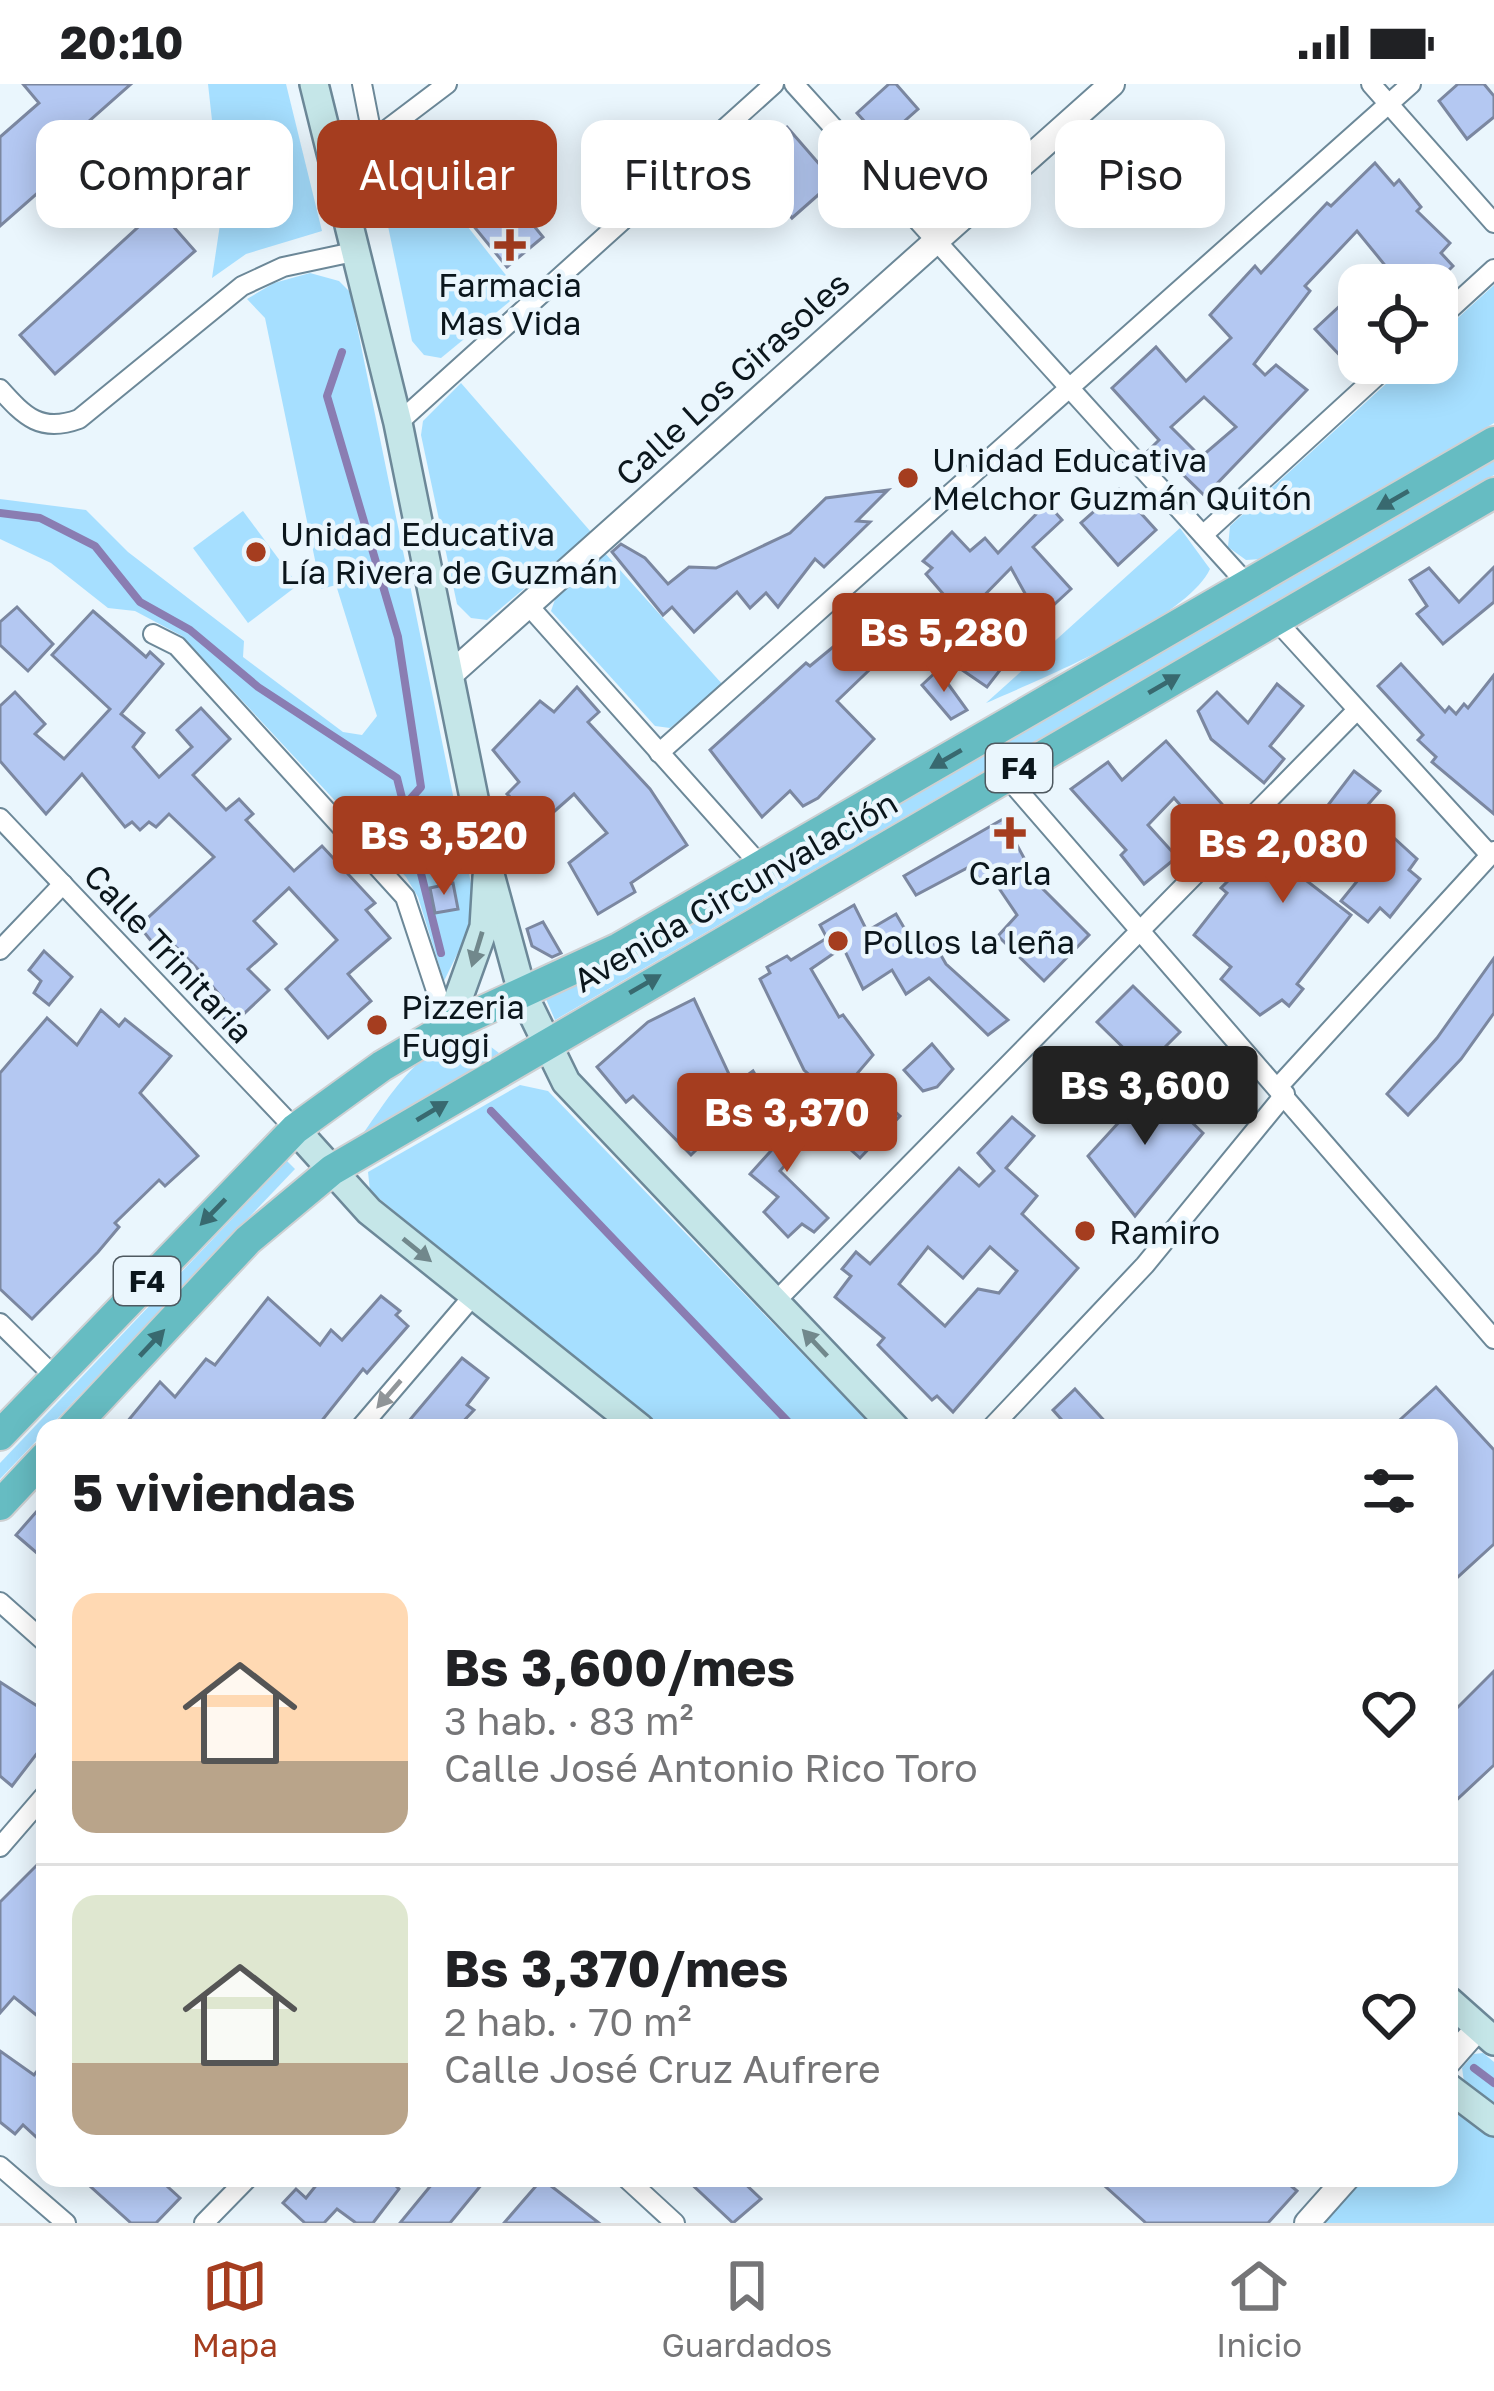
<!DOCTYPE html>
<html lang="es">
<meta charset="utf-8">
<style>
:root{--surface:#fff;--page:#f2f2f2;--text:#202124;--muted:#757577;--line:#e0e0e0;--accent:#a53d1f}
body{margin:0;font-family:"Golos Text",sans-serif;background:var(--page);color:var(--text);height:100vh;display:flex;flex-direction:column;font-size:45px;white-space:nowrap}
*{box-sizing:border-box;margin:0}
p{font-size:39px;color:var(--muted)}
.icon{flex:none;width:66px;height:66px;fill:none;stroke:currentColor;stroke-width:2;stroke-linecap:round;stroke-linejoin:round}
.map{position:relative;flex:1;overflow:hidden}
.side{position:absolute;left:36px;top:1335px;width:1422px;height:768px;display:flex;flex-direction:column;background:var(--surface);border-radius:24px;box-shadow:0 6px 30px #0003}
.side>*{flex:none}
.guide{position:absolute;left:36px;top:36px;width:1422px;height:108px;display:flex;gap:24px}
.tools{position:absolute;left:1338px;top:180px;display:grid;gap:24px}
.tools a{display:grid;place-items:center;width:120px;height:120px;border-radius:24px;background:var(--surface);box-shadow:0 6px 30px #0003;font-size:60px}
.price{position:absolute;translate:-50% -102px;padding:0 27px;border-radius:12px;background:var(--accent);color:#fff;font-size:39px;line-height:78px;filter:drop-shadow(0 3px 6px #0008)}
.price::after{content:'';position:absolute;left:50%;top:72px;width:36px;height:27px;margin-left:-18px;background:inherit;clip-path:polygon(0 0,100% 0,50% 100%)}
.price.on{background:#222;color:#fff}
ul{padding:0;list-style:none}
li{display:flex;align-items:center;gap:36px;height:300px;padding:0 36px}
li+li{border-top:3px solid var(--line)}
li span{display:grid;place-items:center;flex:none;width:336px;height:240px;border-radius:24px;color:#555}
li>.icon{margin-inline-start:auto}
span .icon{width:144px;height:144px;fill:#fffc;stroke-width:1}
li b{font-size:51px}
h2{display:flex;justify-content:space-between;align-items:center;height:144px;padding:0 36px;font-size:51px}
.tag{padding:0 42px;border-radius:24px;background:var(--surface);box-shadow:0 6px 30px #0003;font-size:42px;line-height:108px}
.tag.on{background:var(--accent);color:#fff}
.status{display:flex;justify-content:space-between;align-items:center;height:84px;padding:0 60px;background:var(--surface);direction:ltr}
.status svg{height:33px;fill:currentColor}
.menu{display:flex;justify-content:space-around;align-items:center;height:168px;border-top:3px solid var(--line);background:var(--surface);font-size:33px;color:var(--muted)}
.menu a{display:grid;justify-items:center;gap:6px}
.menu .on{color:var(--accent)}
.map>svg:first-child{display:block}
.green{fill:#a6dfff}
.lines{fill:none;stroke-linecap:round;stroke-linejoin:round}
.stream{stroke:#8a7db2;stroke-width:8}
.building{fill:#b4c8f2;stroke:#7b87a0;stroke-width:3;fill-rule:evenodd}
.minor-casing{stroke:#6c8898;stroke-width:22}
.tertiary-casing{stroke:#6c8898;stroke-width:28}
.secondary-casing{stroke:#6c8898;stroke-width:32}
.trunk-casing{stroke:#ced0d2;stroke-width:34}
.minor{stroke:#fff;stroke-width:18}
.tertiary{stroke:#fff;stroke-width:24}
.secondary{stroke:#c5e6e8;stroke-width:27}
.trunk{stroke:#66bcc2;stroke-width:30}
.oneway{fill:#38696f}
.oneway2{fill:#71888c}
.oneway3{fill:#919699}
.poi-dot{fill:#a53d1f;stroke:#eaf6fd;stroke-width:4.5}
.labels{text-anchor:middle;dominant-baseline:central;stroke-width:9;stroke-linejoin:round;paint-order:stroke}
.shield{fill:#eaf6fd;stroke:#4e5960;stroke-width:3}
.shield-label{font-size:30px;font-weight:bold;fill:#0b161c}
.poi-label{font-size:33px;fill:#0b161c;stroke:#eaf6fd;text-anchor:start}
.street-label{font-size:33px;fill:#0b161c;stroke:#eaf6fd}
</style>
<div class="status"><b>20:10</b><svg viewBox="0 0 49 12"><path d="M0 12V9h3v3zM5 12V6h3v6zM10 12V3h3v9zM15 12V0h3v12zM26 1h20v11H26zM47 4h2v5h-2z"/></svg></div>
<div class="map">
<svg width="1494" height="2139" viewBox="0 0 1494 2139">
<rect width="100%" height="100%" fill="#eaf6fd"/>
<!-- green -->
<g class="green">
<path d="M 208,0 L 286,0 L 322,147 L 246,170 L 212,194 L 222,127 Z"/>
<path d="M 401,58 L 520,209 L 441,274 L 424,271 L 412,257 L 375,80 Z"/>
<path d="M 310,189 L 339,197 L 350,208 L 473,809 L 467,850 L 444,897 L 418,813 L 406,793 L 182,552 L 135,527 L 108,524 L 51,479 L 0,455 L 0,415 L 86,426 L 128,468 L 244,557 L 243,573 L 343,648 L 362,651 L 377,632 L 336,501 L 321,505 L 265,234 L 247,215 L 274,199 Z"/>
<path d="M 1494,201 L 1494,339 L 1261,475 L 1246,476 L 1228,463 L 1230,442 L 1409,279 L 1437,279 L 1437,253 Z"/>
<path d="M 461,299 L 591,448 L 487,536 L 471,534 L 457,520 L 421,351 L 423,337 Z"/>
<path d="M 1494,374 L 1494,391 L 555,936 L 546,915 L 625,880 Z"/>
<path d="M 243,427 L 298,501 L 248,539 L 193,464 Z"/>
<path d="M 1180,444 L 1210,485 C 1187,535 1039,596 986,619 Z"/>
<path d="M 603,467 L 723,601 L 670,644 L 655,642 L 551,527 L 558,507 Z"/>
<path d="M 475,951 L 499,969 L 360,1054 C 387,1017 422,954 475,951 Z"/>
<path d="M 520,1001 L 548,1007 L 874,1344 L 659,1344 L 370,1107 L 368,1088 Z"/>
<path d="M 287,1077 L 295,1085 L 0,1395 L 0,1379 Z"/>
<path d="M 1483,1969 L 1494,1978 L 1494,2022 L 1464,1998 L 1462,1984 L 1474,1970 Z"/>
<path d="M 1449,2021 L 1494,2054 L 1494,2139 L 1314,2139 L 1364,2094 L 1449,2094 Z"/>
</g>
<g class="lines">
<!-- stream -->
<g class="stream">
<path d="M 342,268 L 327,312 L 398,553 L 421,703 L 406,720"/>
<path d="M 0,429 L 40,434 L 95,462 L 140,518 L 190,546 L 258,603 L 397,694 L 441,869"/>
<path d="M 491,1027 L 794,1344"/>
<path d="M 1474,1984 L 1494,1999"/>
</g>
</g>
<!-- building -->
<g class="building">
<path d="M 23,0 L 131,0 L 61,62 L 74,77 L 0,142 L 0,53 L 39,19 Z"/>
<path d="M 889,0 L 896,0 L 918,25 L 882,57 L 857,29 Z"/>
<path d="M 1458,0 L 1484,0 L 1494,12 L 1494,33 L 1467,55 L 1439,17 Z"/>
<path d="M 787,43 L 834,97 L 792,134 L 745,79 Z"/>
<path d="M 1375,79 L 1394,101 L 1399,96 L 1421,123 L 1417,127 L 1450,159 L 1441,169 L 1453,182 L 1434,201 L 1362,201 L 1384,180 L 1357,147 L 1305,202 L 1310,207 L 1254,280 L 1265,291 L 1276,281 L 1307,306 L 1205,412 L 1167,375 L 1161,381 L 1148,367 L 1159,356 L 1112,304 L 1156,263 L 1186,297 L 1231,254 L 1210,231 L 1255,182 L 1261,189 L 1327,119 L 1331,122 ZM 1204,313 L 1236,343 L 1201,373 L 1171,343 Z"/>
<path d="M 499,99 L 543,153 L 507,183 L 463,129 Z"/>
<path d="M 158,125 L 195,167 L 55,290 L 20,251 Z"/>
<path d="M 1359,204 L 1359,267 L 1348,280 L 1315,245 Z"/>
<path d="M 1119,405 L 1156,446 L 1118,481 L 1081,439 Z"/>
<path d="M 888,406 L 857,437 L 870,438 L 824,483 L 815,475 L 778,523 L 766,509 L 750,524 L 737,508 L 694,548 L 672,523 L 663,531 L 612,468 L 621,460 L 645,474 L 668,500 L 689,483 L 716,484 L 790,449 L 826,414 Z"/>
<path d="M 1047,419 L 1062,436 L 1033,463 L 1071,505 L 1046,528 L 1027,513 L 1011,484 L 963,533 L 926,490 L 932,484 L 923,477 L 952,448 L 970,467 L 985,454 L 998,469 Z"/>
<path d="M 1494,483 L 1494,518 L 1443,560 L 1417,530 L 1427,522 L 1410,496 L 1429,484 L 1459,518 Z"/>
<path d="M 17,523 L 53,560 L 28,587 L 0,561 L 0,538 Z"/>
<path d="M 93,527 L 146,573 L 150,568 L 163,580 L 121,630 L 144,649 L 133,663 L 159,693 L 192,663 L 177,646 L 201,624 L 230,655 L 193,691 L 226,726 L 239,715 L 253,730 L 246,736 L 294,787 L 322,762 L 375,819 L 366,826 L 390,854 L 348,890 L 371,917 L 328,954 L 286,905 L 337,856 L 289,804 L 254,837 L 276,860 L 248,885 L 269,906 L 231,942 L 214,925 L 223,915 L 196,883 L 166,853 L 156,863 L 139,842 L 214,773 L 169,730 L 156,743 L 149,738 L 140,746 L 132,738 L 125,743 L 82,690 L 46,730 L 0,677 L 0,622 L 15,608 L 45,640 L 35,650 L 64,675 L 110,625 L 52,571 Z"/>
<path d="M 960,539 L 1004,581 L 987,603 L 933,566 Z"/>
<path d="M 861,540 L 887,569 L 837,617 L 874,655 L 818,714 L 803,722 L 790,707 L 762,733 L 710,666 L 806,579 L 810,582 Z"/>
<path d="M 1401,580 L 1445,628 L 1449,623 L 1456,630 L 1464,620 L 1468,624 L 1494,591 L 1494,730 L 1432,678 L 1436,673 L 1418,656 L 1423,651 L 1378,602 Z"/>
<path d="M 938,586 L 967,626 L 951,635 L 922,601 Z"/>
<path d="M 1277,600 L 1303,622 L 1270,662 L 1284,675 L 1264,699 L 1211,655 L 1198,627 L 1217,608 L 1248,639 Z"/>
<path d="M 577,603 L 599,628 L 588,638 L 650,705 L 687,761 L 631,799 L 635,808 L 598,830 L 569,779 L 607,749 L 574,710 L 532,747 L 519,737 L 526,728 L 507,710 L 519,698 L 493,666 L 540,617 L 554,628 Z"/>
<path d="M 1166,657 L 1222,720 L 1198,741 L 1174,714 L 1148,741 L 1177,773 L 1144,800 L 1121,771 L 1126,766 L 1071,705 L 1108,678 L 1122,696 Z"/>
<path d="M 1354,687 L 1380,707 L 1303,794 L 1351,831 L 1297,900 L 1303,905 L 1289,922 L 1282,916 L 1260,931 L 1221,895 L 1231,883 L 1194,851 L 1227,809 L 1221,804 L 1241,784 L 1246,790 L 1294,726 L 1303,737 L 1312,726 L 1319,733 Z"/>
<path d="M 1003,735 L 1038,800 L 1089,851 L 1044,897 L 998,852 L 1017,831 L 992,794 L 982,800 L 971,782 L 916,811 L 904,792 Z"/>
<path d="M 1393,753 L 1417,775 L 1409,786 L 1420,795 L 1390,833 L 1380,824 L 1368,838 L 1341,817 Z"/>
<path d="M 453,799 L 458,825 L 435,829 L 430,804 Z"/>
<path d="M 854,821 L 867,847 L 896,830 L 916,864 L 931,854 L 946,880 L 1008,936 L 988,951 L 929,894 L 906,910 L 892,886 L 863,905 L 843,863 L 811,885 L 839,933 L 843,931 L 873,971 L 855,992 L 900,1032 L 860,1074 L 834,1051 L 853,1030 L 804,986 L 760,895 L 770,889 L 767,883 L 787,872 L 791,876 L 827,854 L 820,841 Z"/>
<path d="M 543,838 L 561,869 L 552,873 L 532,862 L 527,845 Z"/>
<path d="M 44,867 L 72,893 L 49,921 L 34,909 L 41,897 L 29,886 Z"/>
<path d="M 1494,874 L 1494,929 L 1461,975 L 1408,1031 L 1387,1010 L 1437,954 Z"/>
<path d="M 1133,902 L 1180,948 L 1144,984 L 1097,938 Z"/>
<path d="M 694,915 L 734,1001 L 753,987 L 762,1002 L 691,1071 L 633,1012 L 626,1018 L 597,983 L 648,938 Z"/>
<path d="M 101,926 L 119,942 L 125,935 L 171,972 L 140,1009 L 198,1072 L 165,1102 L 159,1096 L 115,1139 L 119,1143 L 98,1168 L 32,1235 L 0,1205 L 0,989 L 47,934 L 77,961 Z"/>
<path d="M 932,960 L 953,985 L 937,1003 L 923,1007 L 904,986 Z"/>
<path d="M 1153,1001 L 1203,1049 L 1135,1132 L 1088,1072 Z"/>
<path d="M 769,1010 L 811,1045 L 811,1052 L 780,1087 L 828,1134 L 814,1148 L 802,1140 L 788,1153 L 764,1128 L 778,1113 L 750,1090 L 788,1048 L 760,1020 Z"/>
<path d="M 1012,1033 L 1034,1052 L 1006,1084 L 1037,1112 L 1022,1130 L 1078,1184 L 953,1328 L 937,1312 L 932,1316 L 878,1261 L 884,1254 L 835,1213 L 851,1192 L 842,1185 L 856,1168 L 870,1180 L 959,1084 L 979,1102 L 994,1087 L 978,1069 ZM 928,1163 L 963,1194 L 990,1163 L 1017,1187 L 999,1209 L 978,1205 L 945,1242 L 899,1200 Z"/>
<path d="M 381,1212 L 400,1227 L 396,1231 L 408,1242 L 367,1289 L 363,1285 L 316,1344 L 122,1344 L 160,1298 L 175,1313 L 206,1275 L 215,1281 L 268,1214 L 320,1261 L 331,1246 L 342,1256 Z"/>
<path d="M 462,1274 L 488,1294 L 467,1321 L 474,1326 L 457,1344 L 403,1344 Z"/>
<path d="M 1436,1303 L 1494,1366 L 1494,1460 L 1449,1501 L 1449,1344 L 1391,1344 Z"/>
<path d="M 1075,1305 L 1111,1344 L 1069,1344 L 1053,1326 Z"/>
<path d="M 45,1418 L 45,1476 L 16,1451 Z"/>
<path d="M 1494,1587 L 1494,1681 L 1449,1723 L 1449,1632 Z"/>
<path d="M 0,1598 L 45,1627 L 45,1659 L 12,1702 L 0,1692 Z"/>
<path d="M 45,1773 L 45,1938 L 14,1913 L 0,1929 L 0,1818 Z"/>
<path d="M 0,1967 L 34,1991 L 45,1977 L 45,2061 L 23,2041 L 15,2050 L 0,2038 Z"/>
<path d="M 81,2094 L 158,2094 L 180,2114 L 156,2139 L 131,2139 Z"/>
<path d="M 322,2094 L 388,2094 L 399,2105 L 373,2139 L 356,2139 L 337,2125 L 324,2139 L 305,2139 L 283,2119 L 296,2105 L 306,2114 Z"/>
<path d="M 437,2094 L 487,2094 L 450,2139 L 400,2139 Z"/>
<path d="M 685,2094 L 739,2094 L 761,2115 L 733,2139 Z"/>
<path d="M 1096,2094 L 1282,2094 L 1297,2107 L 1268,2139 L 1146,2139 Z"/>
<path d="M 542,2095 L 599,2139 L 504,2139 Z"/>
</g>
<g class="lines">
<!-- minor casing -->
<g class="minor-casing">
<g id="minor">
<path d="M 362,0 L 373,56"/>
<path d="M 794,0 L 1248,501"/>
<path d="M 1371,0 L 1494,139"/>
<path d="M 334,72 L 373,56 L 447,0"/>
<path d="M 1437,237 L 1494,185"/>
<path d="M 0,305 C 25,333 41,349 79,335 L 242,202 L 283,183 L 358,167"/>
<path d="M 398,339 L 774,0"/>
<path d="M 1203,451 L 1391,279"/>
<path d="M 528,521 L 761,782"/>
<path d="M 1275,535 L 1490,771"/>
<path d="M 153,550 L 177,562 L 405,813 L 448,943"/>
<path d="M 659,669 L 1411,0"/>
<path d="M 1005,691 L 1494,1255"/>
<path d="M 0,734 L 295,1045"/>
<path d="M 0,866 L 63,800"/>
<path d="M 1279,1002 L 1494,767"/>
<path d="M 776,1217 L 1355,628"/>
<path d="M 0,1239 L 55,1293"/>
<path d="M 360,1344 L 473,1212"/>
<path d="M 991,1344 L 1145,1181 L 1285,1010"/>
<path d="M 0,1518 L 45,1558"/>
<path d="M 0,1763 L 45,1711"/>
<path d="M 0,2082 L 66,2139"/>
<path d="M 626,2094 L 675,2139"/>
<path d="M 204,2139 L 248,2094"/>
</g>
</g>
<!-- tertiary casing -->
<g class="tertiary-casing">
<g id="tertiary">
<path d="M 451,590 L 1112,0"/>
<path d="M 1449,1977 L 1478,1944"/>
<path d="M 1307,2139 L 1347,2094"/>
</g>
</g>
<!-- secondary casing -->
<g class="secondary-casing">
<g id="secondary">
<path d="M 314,0 L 398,339 L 488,783 L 522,908 L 566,998 L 895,1344"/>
<path d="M 448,943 L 484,843 L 487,793"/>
<path d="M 295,1045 L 369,1127 L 640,1344"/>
<path d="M 1449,1917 L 1494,1957"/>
<path d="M 1449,2004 L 1494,2038"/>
</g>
</g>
<!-- trunk casing -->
<g class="trunk-casing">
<g id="trunk">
<path d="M 72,1344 L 248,1156 L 332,1086 L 1494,409"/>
<path d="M 0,1351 L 295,1045 L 382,982 L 448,943 L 619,864 L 1494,358"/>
<path d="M 0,1421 L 45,1373"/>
</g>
</g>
<!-- minor -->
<use href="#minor" class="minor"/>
<!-- tertiary -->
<use href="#tertiary" class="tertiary"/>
<!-- secondary -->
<use href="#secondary" class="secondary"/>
<!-- trunk -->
<use href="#trunk" class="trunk"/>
</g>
<!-- one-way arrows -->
<defs><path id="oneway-solid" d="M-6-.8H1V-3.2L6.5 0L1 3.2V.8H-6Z" transform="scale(3)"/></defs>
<g class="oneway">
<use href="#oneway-solid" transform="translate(1393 416) rotate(150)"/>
<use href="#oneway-solid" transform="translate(1164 600) rotate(-30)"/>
<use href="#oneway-solid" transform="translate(946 675) rotate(150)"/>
<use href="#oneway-solid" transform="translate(645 900) rotate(-30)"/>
<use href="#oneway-solid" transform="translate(432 1027) rotate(-31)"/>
<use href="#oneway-solid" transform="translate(213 1128) rotate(134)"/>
<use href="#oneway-solid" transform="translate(152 1259) rotate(-47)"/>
</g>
<g class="oneway2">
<use href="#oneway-solid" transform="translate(477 865) rotate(107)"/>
<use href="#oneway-solid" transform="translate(417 1166) rotate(39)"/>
<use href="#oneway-solid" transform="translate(815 1259) rotate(-133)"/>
</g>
<use class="oneway3" href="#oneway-solid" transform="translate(389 1310) rotate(131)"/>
<!-- markers -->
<g class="poi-dot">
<path d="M504 143h12v12h12v12h-12v12h-12v-12h-12v-12h12z"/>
<circle cx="908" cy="394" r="12"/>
<circle cx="256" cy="468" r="12"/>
<path d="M1004 731h12v12h12v12h-12v12h-12v-12h-12v-12h12z"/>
<circle cx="838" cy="857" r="12"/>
<circle cx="377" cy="941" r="12"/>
<circle cx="1085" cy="1147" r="12"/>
</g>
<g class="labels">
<!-- shield labels -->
<g class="shield">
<rect x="986" y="660" width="66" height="48" rx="9"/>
<rect x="114" y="1173" width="66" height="48" rx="9"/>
</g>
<g class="shield-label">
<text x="1019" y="684">F4</text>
<text x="147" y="1197">F4</text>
</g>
<!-- poi labels -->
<g class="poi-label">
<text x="510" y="200" text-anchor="middle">Farmacia<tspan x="510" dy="38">Mas Vida</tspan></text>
<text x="932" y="375">Unidad Educativa<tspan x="932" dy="38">Melchor Guzmán Quitón</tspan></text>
<text x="280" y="449">Unidad Educativa<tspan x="280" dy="38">Lía Rivera de Guzmán</tspan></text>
<text x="1010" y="788" text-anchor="middle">Carla</text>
<text x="862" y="857">Pollos la leña</text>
<text x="401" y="922">Pizzeria<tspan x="401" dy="38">Fuggi</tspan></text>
<text x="1109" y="1147">Ramiro</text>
</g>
<!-- street labels -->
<g class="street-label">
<text transform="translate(732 294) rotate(-42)">Calle Los Girasoles</text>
<text transform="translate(735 807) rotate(-30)">Avenida Circunvalación</text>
<text transform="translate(169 869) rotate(47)">Calle Trinitaria</text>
</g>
</g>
</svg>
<div class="tools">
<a><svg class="icon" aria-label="locate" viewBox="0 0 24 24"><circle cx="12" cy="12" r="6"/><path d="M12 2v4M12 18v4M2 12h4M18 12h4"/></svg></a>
</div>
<b class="price" style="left:944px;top:611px">Bs 5,280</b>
<b class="price" style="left:444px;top:814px">Bs 3,520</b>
<b class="price" style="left:1283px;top:822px">Bs 2,080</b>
<b class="price on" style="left:1145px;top:1064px">Bs 3,600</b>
<b class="price" style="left:787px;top:1091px">Bs 3,370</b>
<div class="guide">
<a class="tag">Comprar</a>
<a class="tag on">Alquilar</a>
<a class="tag">Filtros</a>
<a class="tag">Nuevo</a>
<a class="tag">Piso</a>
</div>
<section class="side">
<h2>5 viviendas<svg class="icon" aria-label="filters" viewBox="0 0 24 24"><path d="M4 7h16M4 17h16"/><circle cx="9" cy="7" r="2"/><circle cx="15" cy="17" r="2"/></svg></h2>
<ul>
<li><span style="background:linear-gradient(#ffd9b3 70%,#b9a48a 0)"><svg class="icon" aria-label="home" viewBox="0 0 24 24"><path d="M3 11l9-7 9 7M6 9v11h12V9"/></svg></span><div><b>Bs 3,600/mes</b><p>3 hab. · 83 m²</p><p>Calle José Antonio Rico Toro</p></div><svg class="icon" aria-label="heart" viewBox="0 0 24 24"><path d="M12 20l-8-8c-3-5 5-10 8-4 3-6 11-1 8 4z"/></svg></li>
<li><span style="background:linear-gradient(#dfe7d0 70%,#b9a48a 0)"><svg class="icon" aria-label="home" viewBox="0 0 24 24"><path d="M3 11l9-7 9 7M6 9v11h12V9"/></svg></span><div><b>Bs 3,370/mes</b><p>2 hab. · 70 m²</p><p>Calle José Cruz Aufrere</p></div><svg class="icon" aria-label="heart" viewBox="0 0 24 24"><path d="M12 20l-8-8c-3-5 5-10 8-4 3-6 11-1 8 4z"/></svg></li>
</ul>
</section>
</div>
<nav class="menu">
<a class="on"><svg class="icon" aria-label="map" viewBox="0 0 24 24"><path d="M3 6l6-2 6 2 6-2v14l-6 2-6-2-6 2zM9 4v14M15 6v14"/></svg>Mapa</a>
<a><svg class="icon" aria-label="saved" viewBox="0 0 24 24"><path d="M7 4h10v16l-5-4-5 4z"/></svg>Guardados</a>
<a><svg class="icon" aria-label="home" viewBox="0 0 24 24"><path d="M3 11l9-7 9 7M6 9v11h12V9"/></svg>Inicio</a>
</nav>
